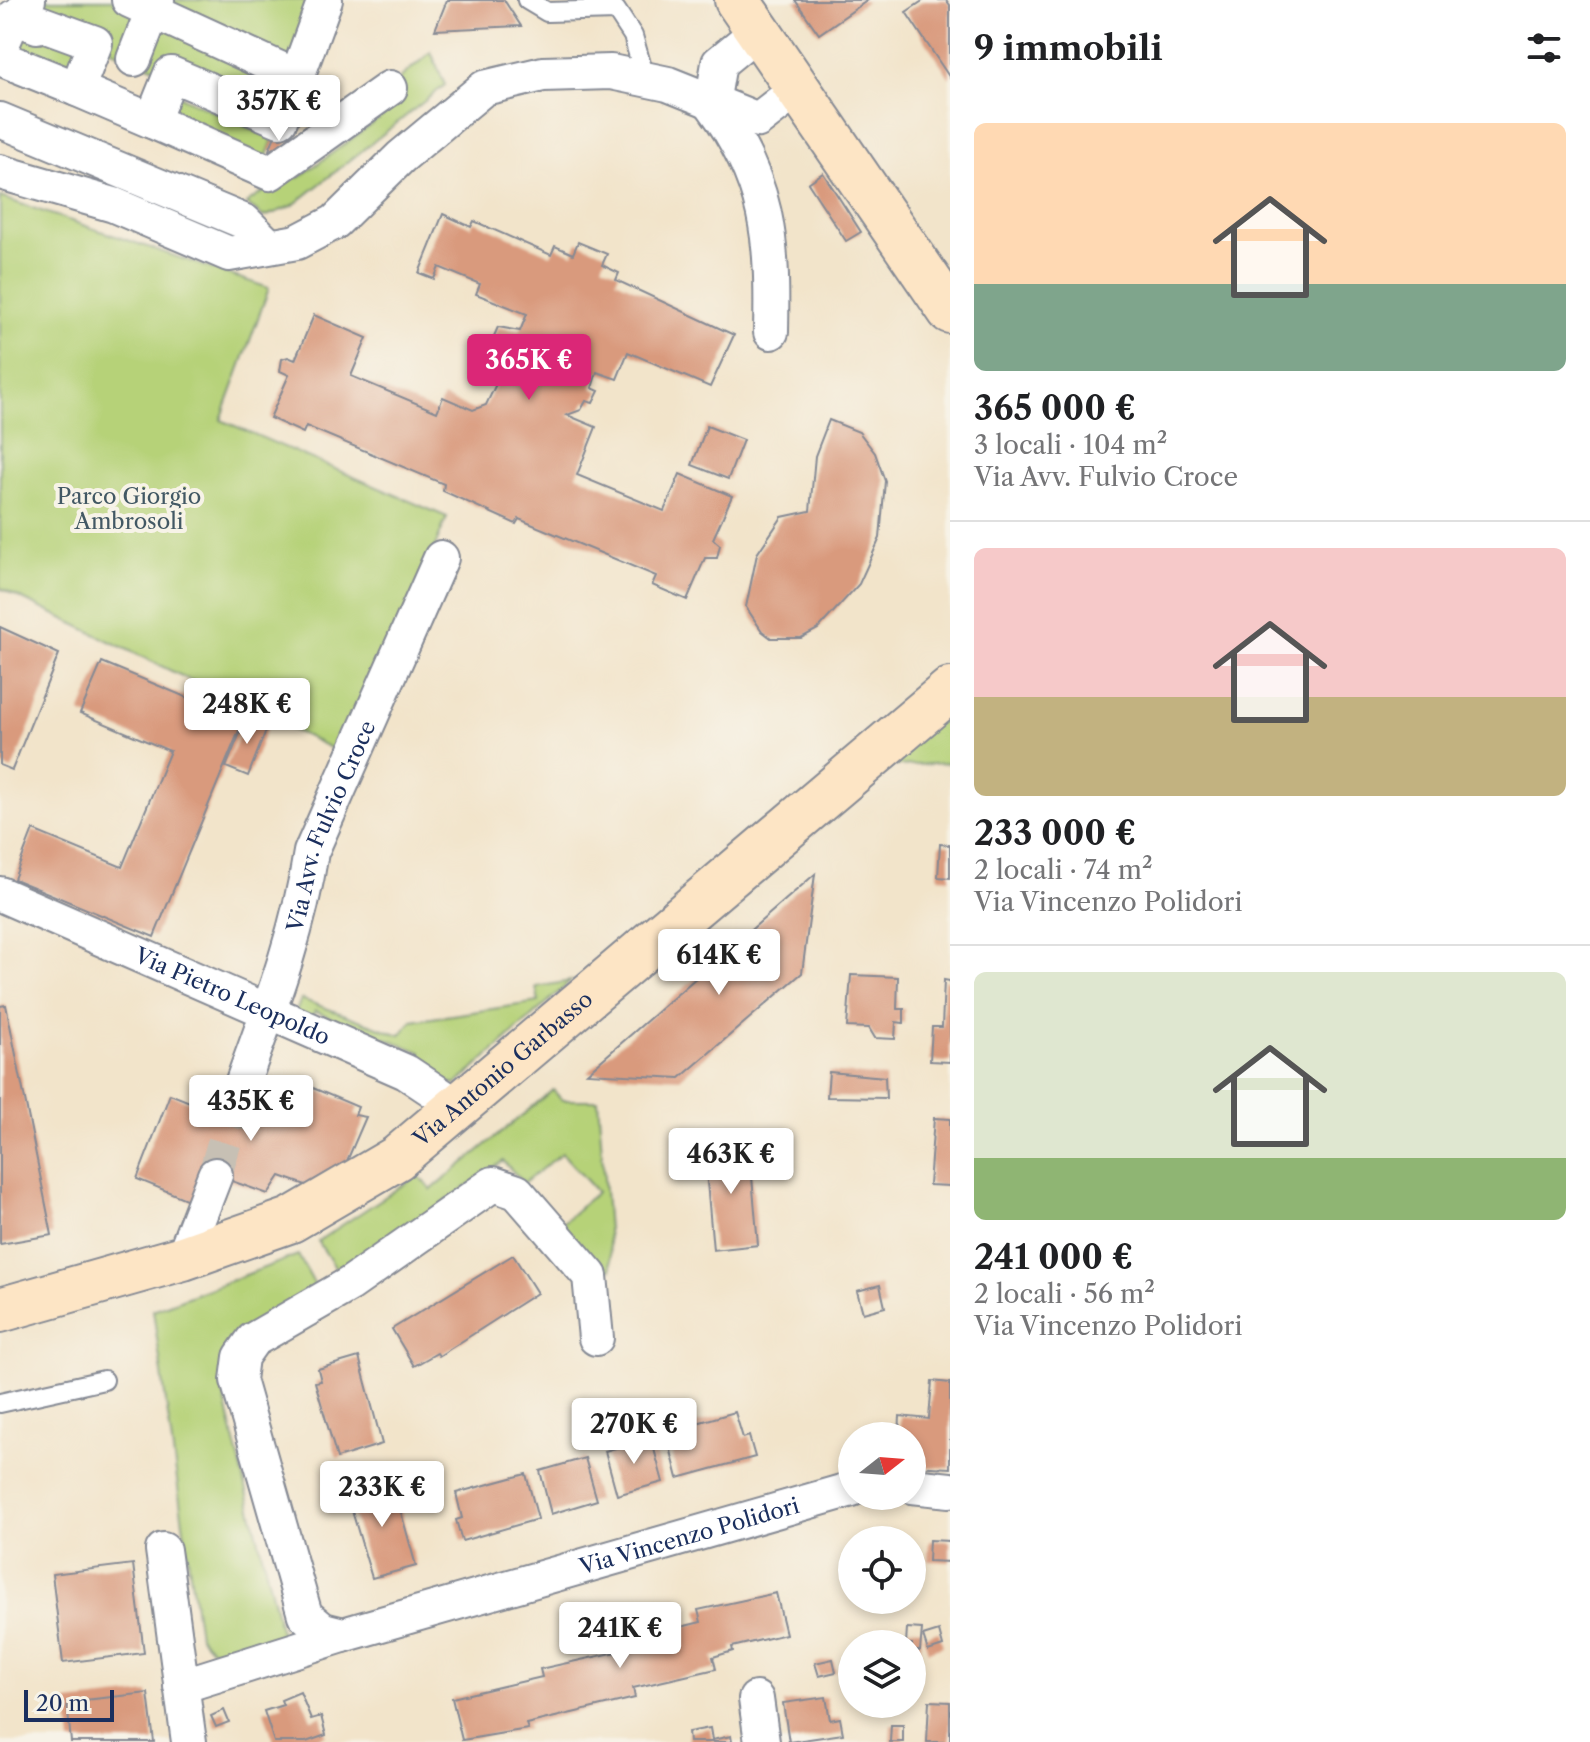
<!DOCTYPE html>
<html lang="it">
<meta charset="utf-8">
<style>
:root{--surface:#fff;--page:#f6f6f6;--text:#202124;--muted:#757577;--line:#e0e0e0;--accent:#db2777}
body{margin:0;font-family:"Libre Caslon Text",serif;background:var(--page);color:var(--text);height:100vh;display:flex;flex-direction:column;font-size:30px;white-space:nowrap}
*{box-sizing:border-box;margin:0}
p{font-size:26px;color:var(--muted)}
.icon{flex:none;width:44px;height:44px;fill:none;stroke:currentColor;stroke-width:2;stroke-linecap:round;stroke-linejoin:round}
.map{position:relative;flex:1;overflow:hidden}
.side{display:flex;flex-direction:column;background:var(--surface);width:640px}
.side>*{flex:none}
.needle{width:52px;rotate:73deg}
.buttons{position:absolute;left:838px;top:1422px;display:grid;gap:16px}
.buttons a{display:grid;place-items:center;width:88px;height:88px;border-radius:50%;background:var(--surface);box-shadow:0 4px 12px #0003;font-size:40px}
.scale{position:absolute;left:24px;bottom:20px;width:90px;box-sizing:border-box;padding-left:8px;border:4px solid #1b2f5e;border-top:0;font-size:22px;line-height:28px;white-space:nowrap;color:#1b2f5e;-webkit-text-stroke:6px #f7f3e8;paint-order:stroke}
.price{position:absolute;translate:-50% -68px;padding:0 18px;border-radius:8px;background:#fff;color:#222;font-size:26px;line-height:52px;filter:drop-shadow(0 2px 4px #0008)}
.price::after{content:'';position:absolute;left:50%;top:48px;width:24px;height:18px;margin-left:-12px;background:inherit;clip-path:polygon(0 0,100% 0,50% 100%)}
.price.selected{background:var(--accent);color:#fff}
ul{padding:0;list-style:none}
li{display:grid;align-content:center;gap:16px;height:424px;padding:0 24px}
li+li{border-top:2px solid var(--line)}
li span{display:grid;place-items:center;height:248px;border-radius:12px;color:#555}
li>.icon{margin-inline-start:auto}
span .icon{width:144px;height:144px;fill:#fffc;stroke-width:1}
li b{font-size:34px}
h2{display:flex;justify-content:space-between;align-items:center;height:96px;padding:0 24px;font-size:34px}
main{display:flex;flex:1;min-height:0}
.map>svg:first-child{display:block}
.green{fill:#b6d278;stroke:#68806b;stroke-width:2}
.building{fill:#d99a7d}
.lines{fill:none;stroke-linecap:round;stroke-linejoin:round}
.street-tunnel{stroke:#c7c0b4;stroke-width:34;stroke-dasharray:34 17;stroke-linecap:butt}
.lane-casing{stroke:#868a94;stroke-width:22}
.street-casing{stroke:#868a94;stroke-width:38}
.secondary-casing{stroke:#868a94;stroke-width:48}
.lane{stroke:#fff;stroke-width:18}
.street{stroke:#fff;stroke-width:34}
.secondary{stroke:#fde5c5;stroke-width:44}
.labels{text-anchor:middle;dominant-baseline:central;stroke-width:8;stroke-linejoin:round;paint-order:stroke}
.park-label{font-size:22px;fill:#425864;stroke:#f7f3e8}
.street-label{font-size:22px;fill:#1b2f5e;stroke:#f7f3e8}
</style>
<main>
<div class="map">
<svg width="950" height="1742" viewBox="0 0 950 1742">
<rect width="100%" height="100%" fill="#f7f3e8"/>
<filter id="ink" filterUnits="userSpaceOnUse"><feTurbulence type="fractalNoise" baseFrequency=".0125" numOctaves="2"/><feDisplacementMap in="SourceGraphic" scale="16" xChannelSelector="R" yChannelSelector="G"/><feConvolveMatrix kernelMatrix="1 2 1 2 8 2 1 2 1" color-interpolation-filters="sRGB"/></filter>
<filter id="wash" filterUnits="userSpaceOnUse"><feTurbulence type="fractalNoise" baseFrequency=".006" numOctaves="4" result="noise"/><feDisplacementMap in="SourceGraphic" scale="32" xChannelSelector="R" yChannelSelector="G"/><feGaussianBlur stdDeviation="1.8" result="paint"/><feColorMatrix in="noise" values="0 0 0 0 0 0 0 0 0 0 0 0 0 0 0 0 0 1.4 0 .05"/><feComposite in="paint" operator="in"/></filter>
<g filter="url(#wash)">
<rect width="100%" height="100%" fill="#f2e4ca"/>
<!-- green -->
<g class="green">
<path d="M 28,0 L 325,0 L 280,120 L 95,43 Z"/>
<path d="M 14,17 L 93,48 L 77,89 L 0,49 Z"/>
<path d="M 431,52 L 445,85 L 292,206 L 264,217 L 246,204 L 291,172 L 298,178 L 402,102 L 397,96 L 400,78 Z"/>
<path d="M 165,89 L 273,139 L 262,169 L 152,121 Z"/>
<path d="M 0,197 L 269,288 L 221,420 L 447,517 L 349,757 L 0,588 Z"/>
<path d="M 950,712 L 950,763 L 897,766 L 891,758 Z"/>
<path d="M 571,981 L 456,1085 L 415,1070 L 421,1052 L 315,1011 L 306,1026 L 293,1019 L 301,999 L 400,1035 L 412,1021 L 539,1002 L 536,987 Z"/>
<path d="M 553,1090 L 562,1100 L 598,1100 L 611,1269 L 600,1270 L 561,1224 L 597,1192 L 562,1153 L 524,1183 L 503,1161 L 340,1275 L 318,1241 L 418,1175 L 431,1190 Z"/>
<path d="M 298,1255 L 316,1287 L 225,1356 L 222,1388 L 282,1637 L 226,1651 L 211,1649 L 199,1636 L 153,1310 Z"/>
</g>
<g id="blocks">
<!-- building -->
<g class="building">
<path d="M 447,0 L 504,0 L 521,26 L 435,30 Z"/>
<path d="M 795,0 L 868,0 L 819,34 Z"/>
<path d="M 924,0 L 946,0 L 950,5 L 950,78 L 906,12 Z"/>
<path d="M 277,131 L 290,136 L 281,155 L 269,150 Z"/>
<path d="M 823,173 L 861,232 L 846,241 L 808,183 Z"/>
<path d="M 443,214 L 471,227 L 474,221 L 551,255 L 555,246 L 573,254 L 578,242 L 607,254 L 602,265 L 619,273 L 616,280 L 734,335 L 710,387 L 628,352 L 617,379 L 597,372 L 592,388 L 599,391 L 593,403 L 586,401 L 581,410 L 567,415 L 596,427 L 577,475 L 664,511 L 680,474 L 732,496 L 713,539 L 720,545 L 717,558 L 705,558 L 687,600 L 652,585 L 656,576 L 519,519 L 516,524 L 443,491 L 444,484 L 306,426 L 303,433 L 270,418 L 289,375 L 280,371 L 282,359 L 288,357 L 295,360 L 314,315 L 367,338 L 351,376 L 437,412 L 443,397 L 473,410 L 486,405 L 496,384 L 487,380 L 481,366 L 498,327 L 520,331 L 527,314 L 476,294 L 480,284 L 439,267 L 434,279 L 419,273 Z"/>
<path d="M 829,420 L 859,432 L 875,453 L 885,481 L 880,538 L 859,584 L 818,629 L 801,638 L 771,638 L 762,631 L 746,607 L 757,554 L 782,517 L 810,511 L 815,456 Z"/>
<path d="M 707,426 L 743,440 L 728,479 L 692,465 Z"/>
<path d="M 0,627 L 59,654 L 12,770 L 0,765 Z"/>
<path d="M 102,662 L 243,721 L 154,937 L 14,879 L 33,830 L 122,867 L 170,751 L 80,713 Z"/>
<path d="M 247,716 L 268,725 L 248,776 L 226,767 Z"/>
<path d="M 940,844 L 950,845 L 950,878 L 938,877 Z"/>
<path d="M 815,874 L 802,973 L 680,1078 L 587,1073 Z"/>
<path d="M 851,975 L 898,977 L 897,1009 L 904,1009 L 904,1023 L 896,1022 L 895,1039 L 875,1038 L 869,1028 L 847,1027 Z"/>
<path d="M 944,980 L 950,981 L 950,1062 L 930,1061 L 932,1027 L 942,1027 Z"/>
<path d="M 6,1005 L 52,1235 L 0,1244 L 0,1006 Z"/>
<path d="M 829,1072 L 885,1077 L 886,1098 L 827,1097 Z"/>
<path d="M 294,1080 L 358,1107 L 355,1115 L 366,1117 L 340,1177 L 320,1190 L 280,1176 L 268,1194 L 215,1175 L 203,1206 L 137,1179 L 170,1094 L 202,1107 L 209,1088 L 279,1114 Z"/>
<path d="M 934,1118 L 950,1119 L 950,1186 L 929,1185 Z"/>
<path d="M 749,1143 L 758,1245 L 713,1250 L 704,1147 Z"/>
<path d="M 513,1255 L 537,1293 L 439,1356 L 437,1353 L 414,1366 L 392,1329 Z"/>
<path d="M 880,1285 L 885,1307 L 863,1313 L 857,1291 Z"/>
<path d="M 359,1357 L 382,1444 L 337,1458 L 315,1382 L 321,1381 L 318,1369 Z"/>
<path d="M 932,1381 L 950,1383 L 950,1468 L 912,1466 L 912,1436 L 899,1436 L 900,1416 L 929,1419 Z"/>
<path d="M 735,1412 L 743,1438 L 749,1436 L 755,1457 L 678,1478 L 666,1432 Z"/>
<path d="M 651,1438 L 663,1482 L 617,1495 L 605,1451 Z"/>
<path d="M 585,1458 L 597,1500 L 551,1514 L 540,1471 Z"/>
<path d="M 526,1474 L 538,1519 L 462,1541 L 456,1520 L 462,1518 L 456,1493 Z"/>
<path d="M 392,1480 L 416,1566 L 372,1578 L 347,1494 Z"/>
<path d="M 929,1540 L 950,1541 L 950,1562 L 928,1561 Z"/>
<path d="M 133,1564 L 144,1653 L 63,1663 L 52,1574 Z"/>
<path d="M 776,1593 L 786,1634 L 732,1647 L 733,1651 L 713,1657 L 716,1669 L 633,1688 L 635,1698 L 526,1724 L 528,1729 L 462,1740 L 452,1698 L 542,1677 L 540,1669 L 626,1650 L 624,1641 L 701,1622 L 698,1610 Z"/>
<path d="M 907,1628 L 922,1629 L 920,1651 L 912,1651 L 912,1644 L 906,1644 Z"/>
<path d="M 939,1631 L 943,1646 L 928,1651 L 923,1636 Z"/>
<path d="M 833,1659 L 836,1672 L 819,1676 L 815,1663 Z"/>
<path d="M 300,1692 L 311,1719 L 321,1716 L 326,1735 L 306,1742 L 274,1742 L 264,1711 L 283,1705 L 281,1700 Z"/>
<path d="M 148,1693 L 154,1742 L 71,1742 L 67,1702 Z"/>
<path d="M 826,1697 L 830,1720 L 840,1718 L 843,1734 L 789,1742 L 783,1703 Z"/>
<path d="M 929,1701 L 950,1702 L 950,1742 L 927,1742 Z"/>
<path d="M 224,1710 L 229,1722 L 216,1727 L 211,1716 Z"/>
<path d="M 891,1725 L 903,1725 L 903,1742 L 890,1742 Z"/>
<path d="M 710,1728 L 712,1740 L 731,1736 L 732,1742 L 689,1742 L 688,1732 Z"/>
</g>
</g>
</g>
<g filter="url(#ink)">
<use href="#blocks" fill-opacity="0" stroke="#868a94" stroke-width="2"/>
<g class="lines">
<!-- street-tunnel -->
<path class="street-tunnel" d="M 215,1175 L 237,1098"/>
<!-- lane casing -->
<g class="lane-casing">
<g id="lane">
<path d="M 527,0 L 547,12 L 616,10 L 633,36 L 645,78"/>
<path d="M 0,1403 L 104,1380"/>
</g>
</g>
<!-- street casing -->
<g class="street-casing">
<g id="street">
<path d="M 28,0 L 21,16 L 95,43 L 77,89 L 152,121 L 171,74 L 280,120 L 297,77"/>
<path d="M 129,0 L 297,77 L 325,0"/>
<path d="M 758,31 L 719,63 L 712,104 C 769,181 773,239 771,332"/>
<path d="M 0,49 L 14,17 L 37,26"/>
<path d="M 0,58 L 77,89"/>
<path d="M 134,59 L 157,0"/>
<path d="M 0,120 L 245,222 L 269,246"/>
<path d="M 152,121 L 270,173 L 390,88"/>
<path d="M 0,172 L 114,205 L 229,254 L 297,242 L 335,222 L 401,157 L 484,88 L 543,74 L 611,72 L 668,84 L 758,120 L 798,89"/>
<path id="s1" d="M 0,894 L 406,1072 L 460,1108"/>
<path id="s2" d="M 237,1098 C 266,1017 298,938 311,852 L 441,558"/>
<path d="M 183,1258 L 215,1175"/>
<path id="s3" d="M 596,1338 L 590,1276 L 517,1192 L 493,1184 L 350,1284 L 253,1340 L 241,1357 L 238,1380 L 305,1615 L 323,1630 L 343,1635 L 852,1489"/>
<path d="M 912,1486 L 950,1490"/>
<path d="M 163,1550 L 189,1742"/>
<path d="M 181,1686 L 343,1635"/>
<path d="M 756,1699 L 762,1742"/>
</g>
</g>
<!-- secondary casing -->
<g class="secondary-casing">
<g id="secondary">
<path d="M 737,0 L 950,311"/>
<path id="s4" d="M 0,1310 L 183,1258 L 291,1220 L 397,1158 L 950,690"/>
</g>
</g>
<!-- lane -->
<use href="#lane" class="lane"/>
<!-- street -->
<use href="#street" class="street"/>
<!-- secondary -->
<use href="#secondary" class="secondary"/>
</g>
</g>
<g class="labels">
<!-- park labels -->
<g class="park-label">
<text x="129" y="496">Parco Giorgio<tspan x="129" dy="25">Ambrosoli</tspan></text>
</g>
<!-- street labels -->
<g class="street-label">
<text stroke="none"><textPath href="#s2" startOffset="288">Via Avv. Fulvio Croce</textPath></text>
<text stroke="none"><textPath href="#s1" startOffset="254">Via Pietro Leopoldo</textPath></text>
<text stroke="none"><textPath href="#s4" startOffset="566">Via Antonio Garbasso</textPath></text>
<text stroke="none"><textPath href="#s3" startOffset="1178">Via Vincenzo Polidori</textPath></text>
</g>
</g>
</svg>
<div class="buttons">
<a><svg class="needle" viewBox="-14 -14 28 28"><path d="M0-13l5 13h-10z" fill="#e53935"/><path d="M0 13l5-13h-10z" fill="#757577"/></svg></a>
<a><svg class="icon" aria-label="locate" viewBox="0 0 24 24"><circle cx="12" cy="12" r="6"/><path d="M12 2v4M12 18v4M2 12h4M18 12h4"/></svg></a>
<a><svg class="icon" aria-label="layers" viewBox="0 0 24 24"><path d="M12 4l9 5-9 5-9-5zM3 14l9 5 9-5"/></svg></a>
</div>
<div class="scale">20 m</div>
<b class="price" style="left:279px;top:143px">357K €</b>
<b class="price selected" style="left:529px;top:402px">365K €</b>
<b class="price" style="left:247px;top:746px">248K €</b>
<b class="price" style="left:719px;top:997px">614K €</b>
<b class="price" style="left:251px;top:1143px">435K €</b>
<b class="price" style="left:731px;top:1196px">463K €</b>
<b class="price" style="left:634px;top:1466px">270K €</b>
<b class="price" style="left:382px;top:1529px">233K €</b>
<b class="price" style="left:620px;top:1670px">241K €</b>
</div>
<section class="side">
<h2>9 immobili<svg class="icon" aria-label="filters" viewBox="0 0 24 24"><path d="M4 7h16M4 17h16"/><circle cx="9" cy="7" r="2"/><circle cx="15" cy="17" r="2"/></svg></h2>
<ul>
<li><span style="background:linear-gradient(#ffd9b3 65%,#7fa58c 0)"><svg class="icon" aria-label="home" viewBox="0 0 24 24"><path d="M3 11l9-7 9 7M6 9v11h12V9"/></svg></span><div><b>365 000 €</b><p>3 locali · 104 m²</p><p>Via Avv. Fulvio Croce</p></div></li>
<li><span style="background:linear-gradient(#f6c9c9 60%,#c2b280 0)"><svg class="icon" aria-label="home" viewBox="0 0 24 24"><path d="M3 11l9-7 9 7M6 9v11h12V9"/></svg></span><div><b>233 000 €</b><p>2 locali · 74 m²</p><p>Via Vincenzo Polidori</p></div></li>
<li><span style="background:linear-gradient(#dfe7d0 75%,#8fb573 0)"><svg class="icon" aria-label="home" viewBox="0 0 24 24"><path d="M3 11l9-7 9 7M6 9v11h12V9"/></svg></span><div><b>241 000 €</b><p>2 locali · 56 m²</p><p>Via Vincenzo Polidori</p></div></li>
</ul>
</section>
</main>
